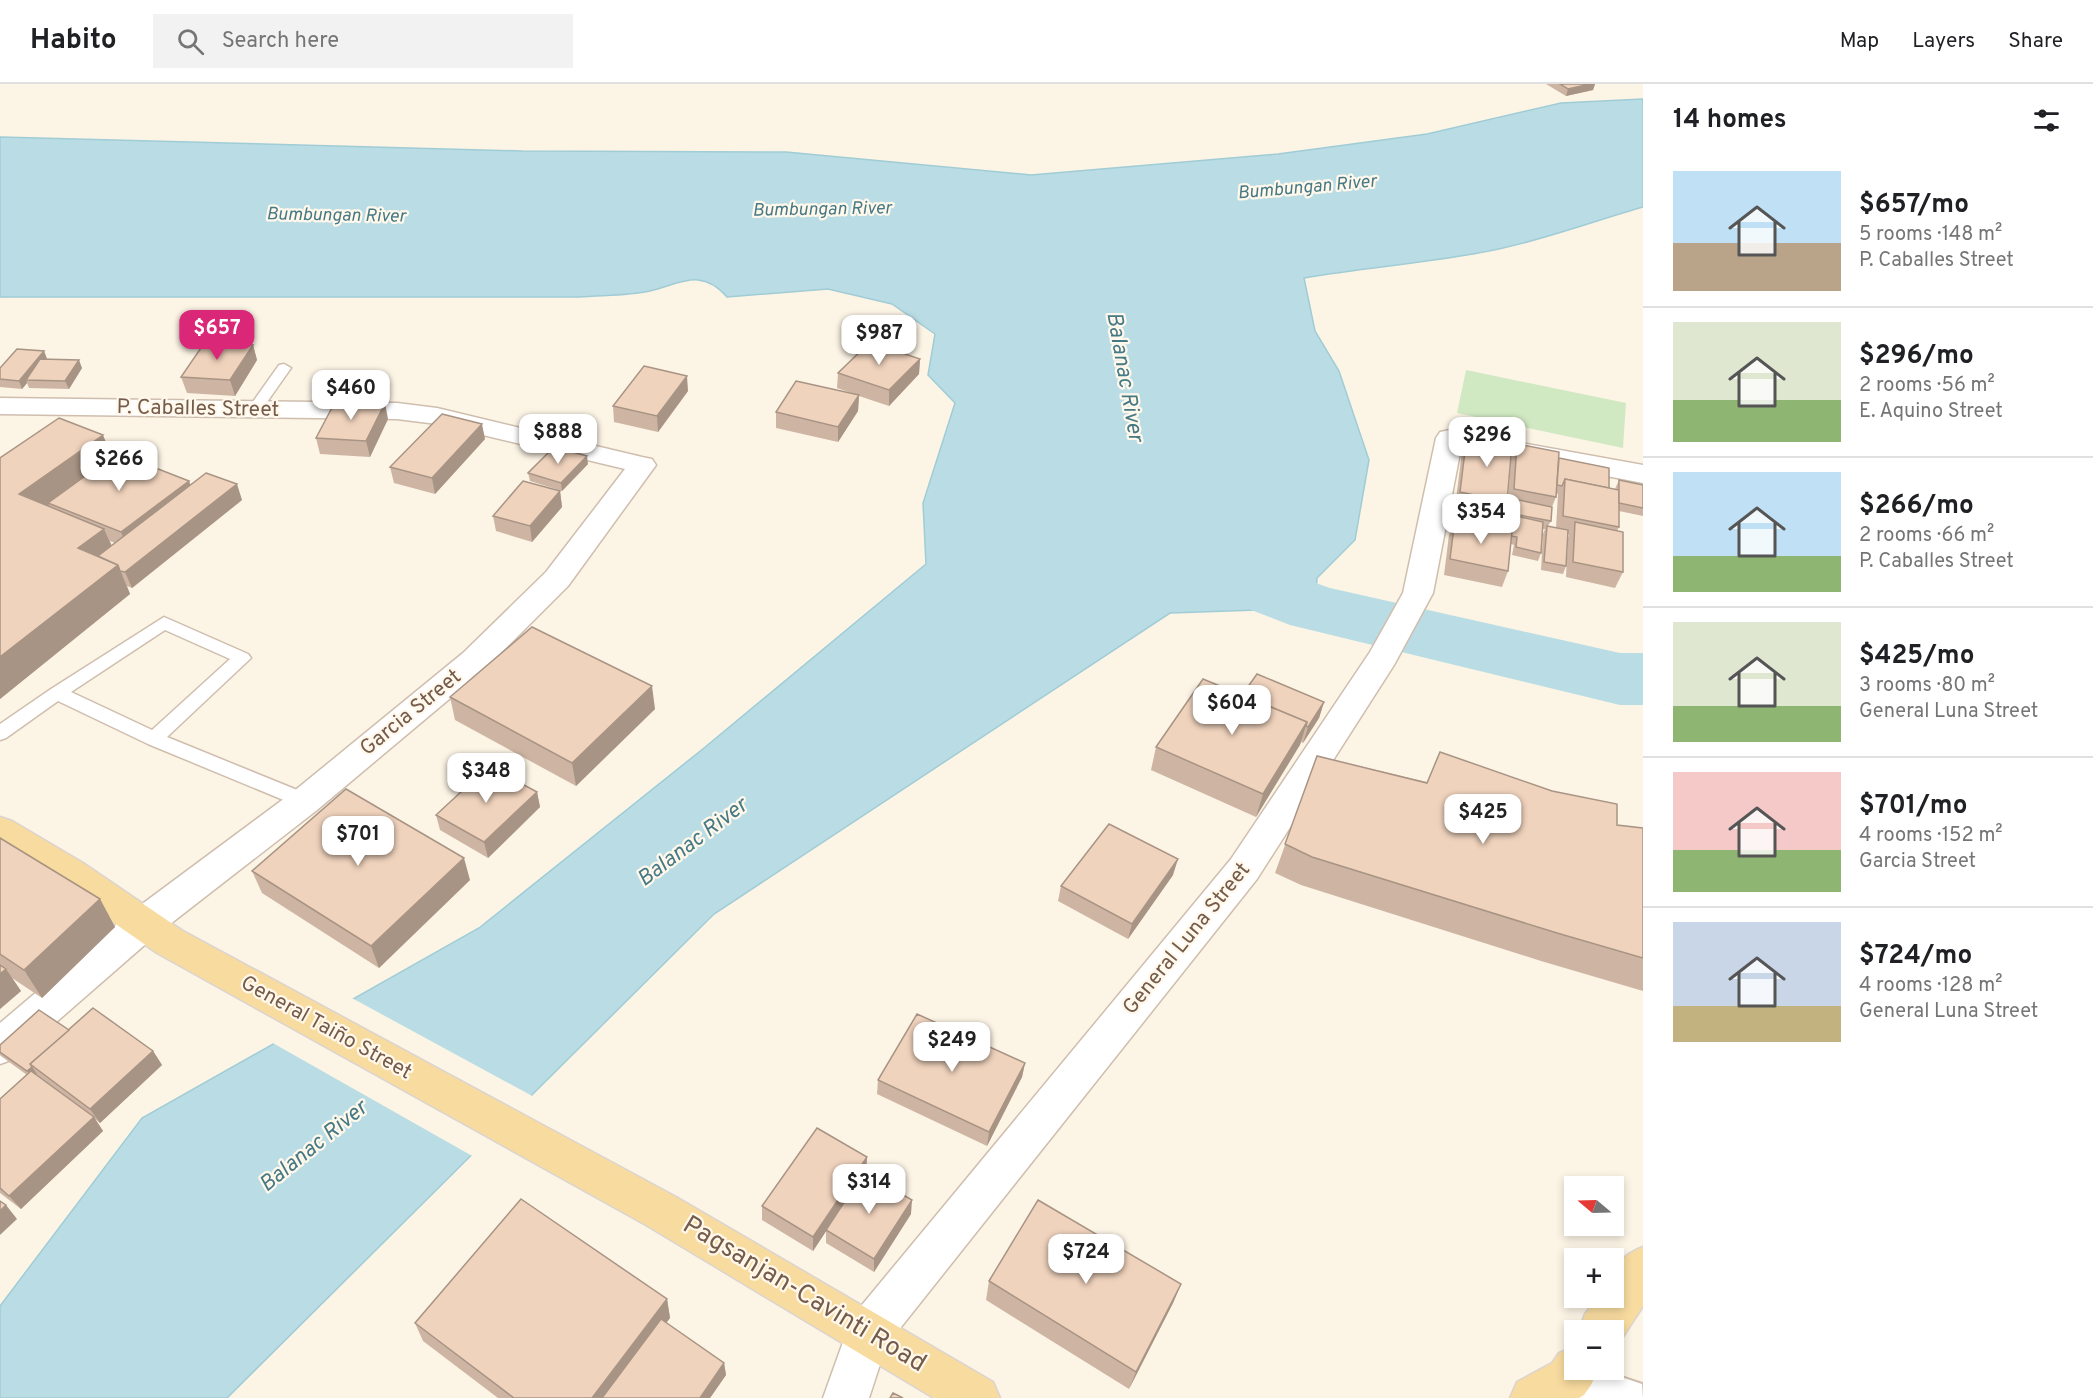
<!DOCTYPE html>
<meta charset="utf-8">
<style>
:root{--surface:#fff;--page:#f2f2f2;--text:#202124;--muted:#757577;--line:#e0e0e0;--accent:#db2777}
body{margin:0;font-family:Overpass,sans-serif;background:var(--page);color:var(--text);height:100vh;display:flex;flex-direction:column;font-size:22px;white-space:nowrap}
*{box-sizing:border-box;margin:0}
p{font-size:20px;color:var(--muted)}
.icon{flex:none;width:33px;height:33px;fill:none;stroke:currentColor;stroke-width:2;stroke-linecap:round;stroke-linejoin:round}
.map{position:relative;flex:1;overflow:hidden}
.details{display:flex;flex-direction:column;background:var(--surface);width:450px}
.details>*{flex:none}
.needle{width:39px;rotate:289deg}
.tools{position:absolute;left:1564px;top:1092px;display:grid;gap:12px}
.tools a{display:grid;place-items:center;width:60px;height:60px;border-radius:0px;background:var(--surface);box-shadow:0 3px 9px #0003;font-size:30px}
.price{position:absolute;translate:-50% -51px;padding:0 14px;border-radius:12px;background:#fff;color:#222;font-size:20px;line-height:39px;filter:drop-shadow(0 2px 3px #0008)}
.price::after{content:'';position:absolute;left:50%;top:36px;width:18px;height:14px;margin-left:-9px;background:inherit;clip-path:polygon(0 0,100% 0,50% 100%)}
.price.on{background:var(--accent);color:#fff}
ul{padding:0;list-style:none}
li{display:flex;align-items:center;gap:18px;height:150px;padding:0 30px}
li+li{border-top:2px solid var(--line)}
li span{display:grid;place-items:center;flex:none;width:168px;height:120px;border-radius:0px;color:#555}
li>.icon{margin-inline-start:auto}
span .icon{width:72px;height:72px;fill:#fffc;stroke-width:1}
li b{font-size:26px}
h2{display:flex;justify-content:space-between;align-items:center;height:72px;padding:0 30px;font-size:26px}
header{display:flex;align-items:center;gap:36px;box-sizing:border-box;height:84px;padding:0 30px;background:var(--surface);border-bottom:2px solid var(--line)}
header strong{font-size:28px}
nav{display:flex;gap:33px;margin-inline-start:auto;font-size:21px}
.search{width:420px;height:54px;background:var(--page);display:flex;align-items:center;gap:15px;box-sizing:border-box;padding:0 21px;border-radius:0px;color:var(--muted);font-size:22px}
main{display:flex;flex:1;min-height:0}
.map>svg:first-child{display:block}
.green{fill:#d1e9c3}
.water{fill:#badde5;stroke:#a0ccd6;stroke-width:1.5}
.pier{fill:#fcf4e5}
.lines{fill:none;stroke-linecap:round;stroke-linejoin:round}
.river{fill:#badde5;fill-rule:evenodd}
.service-casing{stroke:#cfbeae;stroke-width:3}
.pedestrian-casing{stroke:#cfbeae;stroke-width:4}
.minor-casing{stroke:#cfbeae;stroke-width:3}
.primary-casing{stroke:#dbd4d0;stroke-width:3}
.service{fill:#fff;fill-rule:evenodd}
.pedestrian{fill:#fff;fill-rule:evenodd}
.minor{fill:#fff;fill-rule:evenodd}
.primary{fill:#f8db9f;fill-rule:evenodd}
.wall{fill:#ceb5a3;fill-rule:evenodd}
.shaded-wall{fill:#a89484}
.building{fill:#f0d3bd;stroke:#a89484;stroke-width:1.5}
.labels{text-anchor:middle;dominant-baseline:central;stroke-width:4.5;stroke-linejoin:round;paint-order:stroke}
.far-water-label{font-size:18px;font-style:italic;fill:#457986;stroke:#fff8eb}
.street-label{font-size:21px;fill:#745b4b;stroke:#fff8eb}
.water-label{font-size:22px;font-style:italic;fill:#457986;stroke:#fff8eb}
.near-street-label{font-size:26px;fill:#745b4b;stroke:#fff8eb}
</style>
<header>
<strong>Habito</strong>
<div class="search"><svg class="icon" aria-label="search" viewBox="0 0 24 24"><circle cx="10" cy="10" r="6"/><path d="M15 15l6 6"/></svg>Search here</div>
<nav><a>Map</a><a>Layers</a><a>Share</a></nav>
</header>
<main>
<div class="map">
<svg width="1643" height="1314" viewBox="0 0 1643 1314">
<rect width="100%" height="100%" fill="#fcf4e5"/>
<!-- green -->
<path class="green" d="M 1466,286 L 1626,319 L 1623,364 L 1457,329 Z"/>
<!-- water -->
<path class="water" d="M 1643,15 L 1643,123 C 1594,137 1544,156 1494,166 C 1431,179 1367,183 1304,194 L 1315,247 L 1339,287 L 1369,376 L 1355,456 L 1317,494 L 1315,524 L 1170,529 L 714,830 L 227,1314 L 0,1314 L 0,1222 L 142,1034 L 479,844 L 704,664 L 926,480 L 923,419 L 955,319 L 928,291 L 935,250 L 892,220 L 828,205 L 727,213 C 701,183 680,200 650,207 C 627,212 602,211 579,213 L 0,213 L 0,53 L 522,67 L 786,68 L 1031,91 L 1278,70 L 1427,50 L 1561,19 Z"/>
<!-- pier -->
<path class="pier" d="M 350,913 L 534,1013 L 474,1073 L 271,958 Z"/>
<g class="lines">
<!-- river -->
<path class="river" d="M 1218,465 L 1330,504 L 1620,569 L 1643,569 L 1643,621 L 1620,621 L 1290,541 L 1194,504 L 1184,488 L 1194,472 Z"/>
<!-- service casing -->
<g class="service-casing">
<g id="service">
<path d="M 284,280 L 291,284 L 260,328 L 250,328 L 248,325 L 250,322 L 279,281 Z"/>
<path d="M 164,533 L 248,570 L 251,574 L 167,653 L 312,712 L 314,717 L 312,722 L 305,724 L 298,722 L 148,660 L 58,617 L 6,654 L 0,656 L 0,640 L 51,605 ZM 165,546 L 230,575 L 152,646 L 71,608 Z"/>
</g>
</g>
<!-- pedestrian casing -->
<g class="pedestrian-casing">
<path id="pedestrian" d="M 1568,1275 L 1575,1277 L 1575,1286 L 1600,1286 L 1642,1300 L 1643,1314 L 1566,1314 L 1554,1309 L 1548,1295 L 1554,1281 Z"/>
</g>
<!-- minor casing -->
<g class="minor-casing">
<g id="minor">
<path d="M 0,314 L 397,319 L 437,324 L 642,373 L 652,375 L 656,381 L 568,502 L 485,585 L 317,726 L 156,851 L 14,975 L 0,980 L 0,939 L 130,829 L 293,708 L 463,569 L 546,488 L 625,385 L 437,340 L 397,335 L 0,330 Z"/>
<path d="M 1450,346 L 1643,381 L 1643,399 L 1461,364 L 1433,509 L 1394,581 L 1257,795 L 886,1262 L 869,1314 L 823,1314 L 852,1233 L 1231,775 L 1370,568 L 1403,509 L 1436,354 L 1440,348 Z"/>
</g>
</g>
<!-- primary casing -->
<g class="primary-casing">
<g id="primary">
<path d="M 0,733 L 12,737 L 83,779 L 183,847 L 676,1113 L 993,1298 L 1000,1314 L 934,1314 L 646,1141 L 157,869 L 57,799 L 0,763 Z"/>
<path d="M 1643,1163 L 1643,1222 L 1617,1262 L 1614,1263 L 1614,1246 L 1579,1246 L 1585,1230 L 1597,1214 L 1614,1214 C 1614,1186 1615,1174 1643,1163 Z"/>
<path d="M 1575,1262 L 1575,1286 L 1598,1286 L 1591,1301 L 1584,1311 L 1579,1314 L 1510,1314 L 1517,1298 L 1552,1279 L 1559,1269 Z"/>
</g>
</g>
<!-- service -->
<use href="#service" class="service"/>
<!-- pedestrian -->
<use href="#pedestrian" class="pedestrian"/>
<!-- minor -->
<use href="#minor" class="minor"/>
<!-- primary -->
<use href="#primary" class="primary"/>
</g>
<!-- wall -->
<g class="wall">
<path d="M 1546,0 L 1595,0 L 1593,6 L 1566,12 Z"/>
<path d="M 253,261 L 257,276 L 235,312 L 187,309 L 181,293 Z"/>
<path d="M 44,267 L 47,275 L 82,284 L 69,305 L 29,304 L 27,299 L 22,305 L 0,303 L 0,284 Z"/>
<path d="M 920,275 L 919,290 L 889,322 L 859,312 L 858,327 L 838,358 L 776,344 L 776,328 L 857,311 L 837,304 L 838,289 Z"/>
<path d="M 688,307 L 658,348 L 614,338 L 613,322 Z"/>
<path d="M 388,335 L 370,373 L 320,370 L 316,354 Z"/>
<path d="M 1467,351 L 1507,418 L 1502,431 L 1501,445 L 1503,445 L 1505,434 L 1506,422 L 1508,418 L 1511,376 L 1517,360 L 1558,375 L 1609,404 L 1615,405 L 1619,396 L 1643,401 L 1643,432 L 1619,427 L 1619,443 L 1617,447 L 1623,488 L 1615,504 L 1566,493 L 1568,454 L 1569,451 L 1568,450 L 1566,482 L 1563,490 L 1541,486 L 1543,450 L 1545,445 L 1543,445 L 1541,469 L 1538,477 L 1512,471 L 1514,461 L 1511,460 L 1508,487 L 1502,503 L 1444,491 L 1449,451 L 1452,443 L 1455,424 L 1462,367 ZM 1556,409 L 1558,410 L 1556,444 L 1548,442 L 1551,437 L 1552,423 L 1556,413 Z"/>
<path d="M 485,355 L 435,410 L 394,399 L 390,383 Z"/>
<path d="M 112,373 L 189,397 L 190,401 L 242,416 L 132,504 L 127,502 L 130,510 L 0,615 L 0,374 ZM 110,457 L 115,459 L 112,462 Z"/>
<path d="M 588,380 L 562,407 L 530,397 L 528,389 Z"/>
<path d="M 560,407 L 562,423 L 532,458 L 496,447 L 493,432 Z"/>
<path d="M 1242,611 L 1324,618 L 1319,634 L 1303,659 L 1301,658 L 1256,733 L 1151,686 L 1156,663 Z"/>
<path d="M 450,613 L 655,625 L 576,702 L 455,636 Z"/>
<path d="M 1317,672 L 1427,698 L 1617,741 L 1643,744 L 1643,907 L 1541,877 L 1301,801 L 1275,789 Z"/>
<path d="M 537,708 L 540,723 L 488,774 L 440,746 L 436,731 Z"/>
<path d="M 0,754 L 100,815 L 115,843 L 42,914 L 12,894 L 21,907 L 0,925 Z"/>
<path d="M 252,787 L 470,796 L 379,884 L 262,809 Z"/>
<path d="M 1173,791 L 1128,855 L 1058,817 L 1061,802 Z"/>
<path d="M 69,946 L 153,967 L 162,981 L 100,1039 L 95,1035 L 103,1047 L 21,1125 L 0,1109 L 0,1015 L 27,991 L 1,972 L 0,971 L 0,961 Z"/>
<path d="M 1025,979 L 1022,993 L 987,1062 L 877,1010 L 878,996 Z"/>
<path d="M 867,1073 L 866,1087 L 865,1089 L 911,1130 L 874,1188 L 826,1159 L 826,1147 L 813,1167 L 762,1136 L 762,1122 Z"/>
<path d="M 989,1197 L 1181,1200 L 1173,1219 L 1129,1305 L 986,1216 Z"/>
<path d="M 667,1215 L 670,1234 L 666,1239 L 724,1279 L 726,1291 L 710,1314 L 498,1314 L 423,1257 L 415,1239 Z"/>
</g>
<!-- shaded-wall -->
<g class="shaded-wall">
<path d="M 1590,0 L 1595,0 L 1593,6 L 1566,12 L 1568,5 Z"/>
<path d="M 253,261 L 257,276 L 235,312 L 230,296 Z"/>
<path d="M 44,267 L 47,275 L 30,296 L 26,296 L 27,299 L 22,305 L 19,297 Z"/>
<path d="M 920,275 L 919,290 L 889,322 L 889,306 Z"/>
<path d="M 79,276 L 82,284 L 69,305 L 65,297 Z"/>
<path d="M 687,292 L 688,307 L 658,348 L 657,332 Z"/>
<path d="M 859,311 L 858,327 L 838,358 L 838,343 Z"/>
<path d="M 385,319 L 388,335 L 370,373 L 366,357 Z"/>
<path d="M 482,340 L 485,355 L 435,410 L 432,394 Z"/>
<path d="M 103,351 L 115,380 L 48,419 L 51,426 L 19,410 Z"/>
<path d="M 587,372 L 588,380 L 562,407 L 561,399 Z"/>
<path d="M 189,397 L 195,413 L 128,464 L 121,448 Z"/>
<path d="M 237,400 L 242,416 L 132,504 L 125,488 Z"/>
<path d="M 560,407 L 562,423 L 532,458 L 530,442 Z"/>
<path d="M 104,445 L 117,474 L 94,476 L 78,464 Z"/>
<path d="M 118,481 L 130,510 L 0,615 L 0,573 Z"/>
<path d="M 652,602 L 655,625 L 576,702 L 572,679 Z"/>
<path d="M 1324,618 L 1319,634 L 1303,659 L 1308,643 Z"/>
<path d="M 1307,638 L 1300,661 L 1256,733 L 1263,710 Z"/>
<path d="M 537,708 L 540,723 L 488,774 L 484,758 Z"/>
<path d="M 464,774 L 470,796 L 379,884 L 371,862 Z"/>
<path d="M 1178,775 L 1173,791 L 1128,855 L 1132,840 Z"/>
<path d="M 100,815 L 115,843 L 42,914 L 24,886 Z"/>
<path d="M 6,885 L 21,907 L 0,925 L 0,890 Z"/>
<path d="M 153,967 L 162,981 L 100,1039 L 90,1025 Z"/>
<path d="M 1025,979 L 1022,993 L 987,1062 L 989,1048 Z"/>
<path d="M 32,983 L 37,990 L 32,994 L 27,987 Z"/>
<path d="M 94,1033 L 103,1047 L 21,1125 L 9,1112 Z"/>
<path d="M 867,1073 L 866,1087 L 813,1167 L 813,1153 Z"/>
<path d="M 912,1116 L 911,1130 L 874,1188 L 874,1175 Z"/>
<path d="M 6,1121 L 17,1135 L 0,1151 L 0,1127 Z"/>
<path d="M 1181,1200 L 1173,1219 L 1129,1305 L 1136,1288 Z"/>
<path d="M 667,1215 L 670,1234 L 610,1314 L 592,1314 Z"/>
<path d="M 724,1279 L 726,1291 L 710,1314 L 700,1314 Z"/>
</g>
<!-- building -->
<g class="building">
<path d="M 1560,0 L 1590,0 L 1568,5 Z"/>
<path d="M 205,258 L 253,261 L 230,296 L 181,293 Z"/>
<path d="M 870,258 L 920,275 L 889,306 L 838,289 Z"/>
<path d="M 17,265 L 44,267 L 19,297 L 0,295 L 0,284 Z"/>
<path d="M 40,275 L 79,276 L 65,297 L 26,296 Z"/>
<path d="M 644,282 L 687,292 L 657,332 L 613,322 Z"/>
<path d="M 796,297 L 859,311 L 838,343 L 776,328 Z"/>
<path d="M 336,316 L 385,319 L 366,357 L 316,354 Z"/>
<path d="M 442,330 L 482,340 L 432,394 L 390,383 Z"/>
<path d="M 59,334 L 103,351 L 19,410 L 104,445 L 78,464 L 118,481 L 0,573 L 0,374 Z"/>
<path d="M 1467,351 L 1512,360 L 1507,418 L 1460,408 Z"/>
<path d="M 1517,360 L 1559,368 L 1556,413 L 1514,405 Z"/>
<path d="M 554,363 L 587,372 L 561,399 L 528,389 Z"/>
<path d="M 117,369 L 189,397 L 121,448 L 48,419 Z"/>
<path d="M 1559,374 L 1609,384 L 1609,404 L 1565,395 L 1562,402 L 1557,401 Z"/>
<path d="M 206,389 L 237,400 L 125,488 L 120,487 L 118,481 L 98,472 Z"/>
<path d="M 1565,395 L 1619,406 L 1619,443 L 1563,432 Z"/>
<path d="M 1619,396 L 1643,401 L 1643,424 L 1619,419 Z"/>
<path d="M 523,397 L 560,407 L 530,442 L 493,432 Z"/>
<path d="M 1509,414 L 1552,423 L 1551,437 L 1508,429 Z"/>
<path d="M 1457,419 L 1502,428 L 1501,445 L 1455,435 Z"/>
<path d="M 1507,430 L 1543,438 L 1541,469 L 1516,463 L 1517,453 L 1511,452 L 1512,447 L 1505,446 Z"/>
<path d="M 1455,435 L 1512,447 L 1508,487 L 1450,475 Z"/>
<path d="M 1575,438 L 1623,448 L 1623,488 L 1573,478 Z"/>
<path d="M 1547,442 L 1568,446 L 1566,482 L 1544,478 Z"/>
<path d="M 532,543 L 652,602 L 572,679 L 450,613 Z"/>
<path d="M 1257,590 L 1324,618 L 1308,643 L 1306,642 L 1307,638 L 1242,611 Z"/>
<path d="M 1203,595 L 1307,638 L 1263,710 L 1156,663 Z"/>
<path d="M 1440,668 L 1552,707 L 1617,720 L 1617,741 L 1643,744 L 1643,874 L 1557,849 L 1312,773 L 1285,760 L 1317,672 L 1427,699 Z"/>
<path d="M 489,682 L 537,708 L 484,758 L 436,731 Z"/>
<path d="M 346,705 L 464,774 L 371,862 L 252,787 Z"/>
<path d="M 1109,740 L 1178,775 L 1132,840 L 1061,802 Z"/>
<path d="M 0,754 L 100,815 L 24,886 L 0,870 Z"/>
<path d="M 0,881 L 6,885 L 0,890 Z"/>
<path d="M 93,924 L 153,967 L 90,1025 L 30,980 Z"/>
<path d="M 39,926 L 69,946 L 30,980 L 32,983 L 27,987 L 0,968 L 0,961 Z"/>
<path d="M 917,930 L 1025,979 L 989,1048 L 878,996 Z"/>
<path d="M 31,987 L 94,1033 L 9,1112 L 0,1104 L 0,1015 Z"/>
<path d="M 817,1044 L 867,1073 L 813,1153 L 762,1122 Z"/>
<path d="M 864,1088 L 912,1116 L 874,1175 L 826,1146 Z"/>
<path d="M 521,1115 L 667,1215 L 592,1314 L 514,1314 L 415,1239 Z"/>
<path d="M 1038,1116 L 1181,1200 L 1136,1288 L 989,1197 Z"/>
<path d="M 0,1117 L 6,1121 L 0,1127 Z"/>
<path d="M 661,1235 L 724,1279 L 700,1314 L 602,1314 Z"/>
<path d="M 893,1309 L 903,1314 L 890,1314 Z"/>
</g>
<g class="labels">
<!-- far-water labels -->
<g class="far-water-label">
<text transform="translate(1307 104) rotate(-5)">Bumbungan River</text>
<text transform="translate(822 126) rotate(-1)">Bumbungan River</text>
<text transform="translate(336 132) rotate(1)">Bumbungan River</text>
</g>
<!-- street labels -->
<g class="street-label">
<text transform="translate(198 325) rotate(1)">P. Caballes Street</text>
<text transform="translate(411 629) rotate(-39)">Garcia Street</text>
<text transform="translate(1187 855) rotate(-51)">General Luna Street</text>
<text transform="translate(326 944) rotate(29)">General Taiño Street</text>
</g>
<!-- water labels -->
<g class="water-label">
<text transform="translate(1124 293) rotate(80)">Balanac River</text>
<text transform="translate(693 759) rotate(-37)">Balanac River</text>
<text transform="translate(314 1063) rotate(-39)">Balanac River</text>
</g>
<!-- near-street labels -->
<g class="near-street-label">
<text transform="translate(804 1211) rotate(31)">Pagsanjan-Cavinti Road</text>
</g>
</g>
</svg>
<div class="tools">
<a><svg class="needle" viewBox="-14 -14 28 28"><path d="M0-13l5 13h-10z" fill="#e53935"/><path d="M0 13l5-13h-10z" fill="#757577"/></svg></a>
<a>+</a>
<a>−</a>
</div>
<b class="price on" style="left:217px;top:277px">$657</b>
<b class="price" style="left:879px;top:282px">$987</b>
<b class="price" style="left:351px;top:337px">$460</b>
<b class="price" style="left:558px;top:381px">$888</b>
<b class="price" style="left:1487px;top:384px">$296</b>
<b class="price" style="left:119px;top:408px">$266</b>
<b class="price" style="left:1481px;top:461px">$354</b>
<b class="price" style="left:1232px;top:652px">$604</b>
<b class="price" style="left:486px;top:720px">$348</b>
<b class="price" style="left:1483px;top:761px">$425</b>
<b class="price" style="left:358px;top:783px">$701</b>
<b class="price" style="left:952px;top:989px">$249</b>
<b class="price" style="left:869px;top:1131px">$314</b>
<b class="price" style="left:1086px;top:1201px">$724</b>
</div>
<section class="details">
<h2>14 homes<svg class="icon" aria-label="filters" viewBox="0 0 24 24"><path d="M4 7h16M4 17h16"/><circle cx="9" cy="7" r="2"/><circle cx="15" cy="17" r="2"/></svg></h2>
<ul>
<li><span style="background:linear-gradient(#bfe0f5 60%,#b9a48a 0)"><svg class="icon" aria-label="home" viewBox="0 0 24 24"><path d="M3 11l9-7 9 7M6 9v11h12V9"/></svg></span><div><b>$657/mo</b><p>5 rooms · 148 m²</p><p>P. Caballes Street</p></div></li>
<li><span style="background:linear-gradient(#dfe7d0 65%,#8fb573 0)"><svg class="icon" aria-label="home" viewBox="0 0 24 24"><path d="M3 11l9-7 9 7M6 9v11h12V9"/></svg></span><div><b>$296/mo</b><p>2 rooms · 56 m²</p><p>E. Aquino Street</p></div></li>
<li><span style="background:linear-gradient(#bfe0f5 70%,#8fb573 0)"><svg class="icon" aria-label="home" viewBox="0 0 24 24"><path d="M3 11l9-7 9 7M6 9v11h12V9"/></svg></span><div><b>$266/mo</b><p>2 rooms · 66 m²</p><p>P. Caballes Street</p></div></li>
<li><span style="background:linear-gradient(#dfe7d0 70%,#8fb573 0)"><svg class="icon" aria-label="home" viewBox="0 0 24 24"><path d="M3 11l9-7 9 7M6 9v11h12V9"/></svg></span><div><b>$425/mo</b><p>3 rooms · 80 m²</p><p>General Luna Street</p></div></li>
<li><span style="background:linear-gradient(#f6c9c9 65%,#8fb573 0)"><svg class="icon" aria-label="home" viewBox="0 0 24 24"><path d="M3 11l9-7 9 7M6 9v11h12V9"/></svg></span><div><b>$701/mo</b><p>4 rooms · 152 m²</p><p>Garcia Street</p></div></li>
<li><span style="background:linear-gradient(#c9d6e8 70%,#c2b280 0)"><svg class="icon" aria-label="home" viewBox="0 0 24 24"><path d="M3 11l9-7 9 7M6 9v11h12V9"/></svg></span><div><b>$724/mo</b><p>4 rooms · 128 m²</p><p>General Luna Street</p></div></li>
</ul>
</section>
</main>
